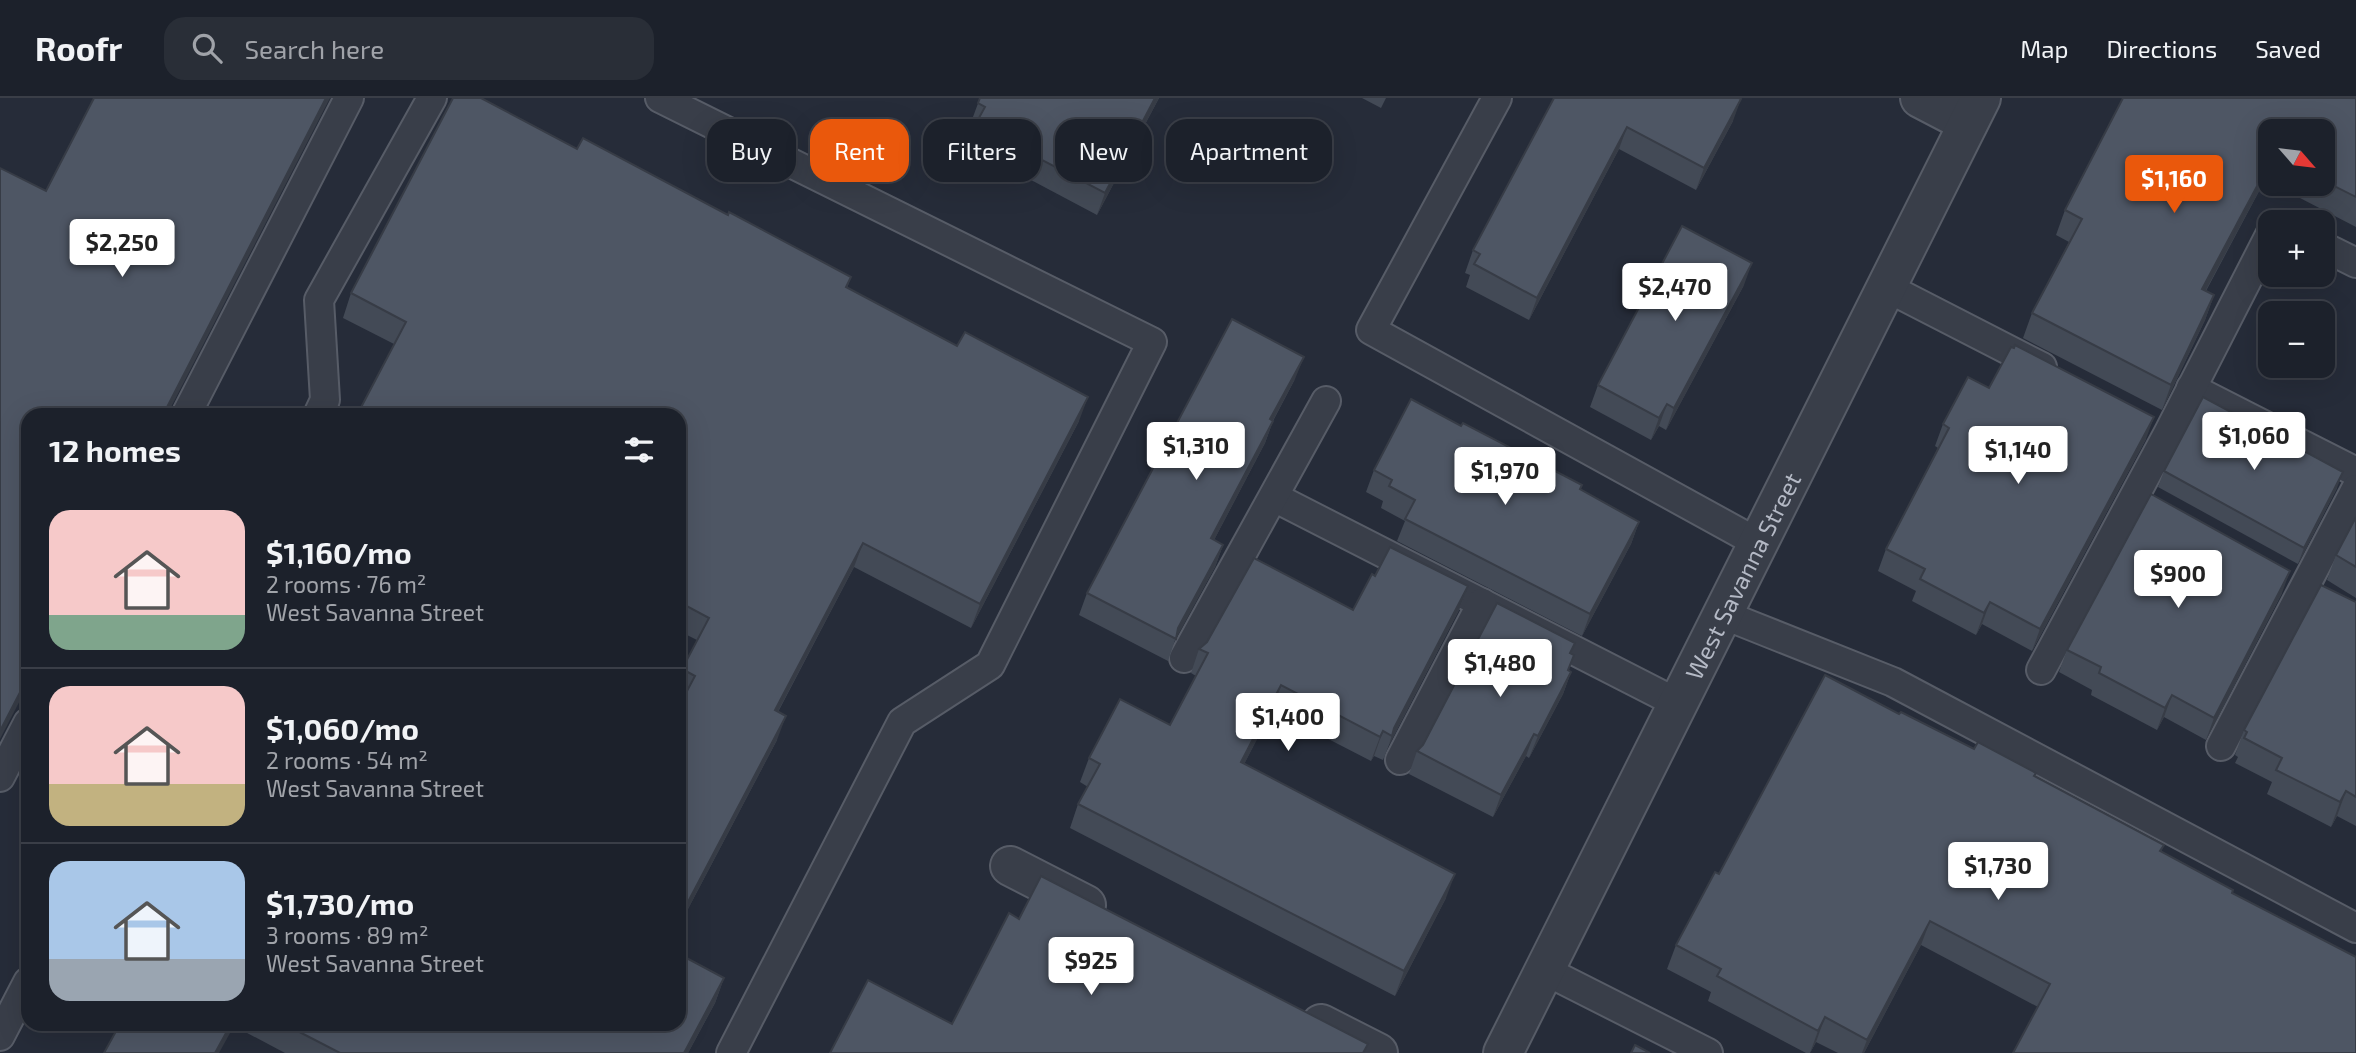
<!DOCTYPE html>
<meta charset="utf-8">
<style>
:root{--surface:#1c212b;--page:#292e37;--text:#f1f3f6;--muted:#a0a3a9;--line:#3a3e47;--accent:#ea580c}
body{margin:0;font-family:"Exo 2",sans-serif;background:var(--page);color:var(--text);height:100vh;display:flex;flex-direction:column;font-size:26px;white-space:nowrap}
*{box-sizing:border-box;margin:0}
p{font-size:23px;color:var(--muted)}
.icon{flex:none;width:38px;height:38px;fill:none;stroke:currentColor;stroke-width:2;stroke-linecap:round;stroke-linejoin:round}
.map{position:relative;flex:1;overflow:hidden}
.sheet{position:absolute;left:21px;top:310px;width:665px;height:623px;display:flex;flex-direction:column;background:var(--surface);border-radius:21px;box-shadow:0 7px 28px #0002,0 0 0 2px var(--line)}
.sheet>*{flex:none}
.guide{position:absolute;left:707px;top:21px;width:665px;height:63px;display:flex;gap:14px}
.needle{width:46px;rotate:118deg}
.buttons{position:absolute;left:2258px;top:21px;display:grid;gap:14px}
.buttons a{display:grid;place-items:center;width:77px;height:77px;border-radius:14px;background:var(--surface);box-shadow:0 7px 28px #0002,0 0 0 2px var(--line);font-size:35px}
.price{position:absolute;translate:-50% -60px;padding:0 16px;border-radius:7px;background:#fff;color:#222;font-size:23px;line-height:46px;filter:drop-shadow(0 2px 4px #0008)}
.price::after{content:'';position:absolute;left:50%;top:42px;width:21px;height:16px;margin-left:-10px;background:inherit;clip-path:polygon(0 0,100% 0,50% 100%)}
.price.selected{background:var(--accent);color:#fff}
ul{padding:0;list-style:none}
li{display:flex;align-items:center;gap:21px;height:175px;padding:0 28px}
li+li{border-top:2px solid var(--line)}
li span{display:grid;place-items:center;flex:none;width:196px;height:140px;border-radius:21px;color:#555}
li>.icon{margin-inline-start:auto}
span .icon{width:84px;height:84px;fill:#fffc;stroke-width:1}
li b{font-size:30px}
h2{display:flex;justify-content:space-between;align-items:center;height:84px;padding:0 28px;font-size:30px}
.chip{padding:0 24px;border-radius:21px;background:var(--surface);box-shadow:0 7px 28px #0002,0 0 0 2px var(--line);font-size:24px;line-height:63px}
.chip.selected{background:var(--accent);color:#fff}
header{display:flex;align-items:center;gap:42px;box-sizing:border-box;height:98px;padding:0 35px;background:var(--surface);border-bottom:2px solid var(--line)}
header strong{font-size:33px}
nav{display:flex;gap:38px;margin-inline-start:auto;font-size:24px}
.search{width:490px;height:63px;background:var(--page);display:flex;align-items:center;gap:18px;box-sizing:border-box;padding:0 24px;border-radius:21px;color:var(--muted);font-size:26px}
.map>svg:first-child{display:block}
.lines{fill:none;stroke-linecap:round;stroke-linejoin:round}
.service-casing{stroke:#575c67;stroke-width:32}
.minor-casing{stroke:#575c67;stroke-width:42}
.service{stroke:#393e49;stroke-width:28}
.minor{stroke:#393e49;stroke-width:38}
.wall{fill:#434a56}
.shaded-wall{fill:#373c46}
.building{fill:#4e5664;stroke:#373c46;stroke-width:2}
.labels{text-anchor:middle;dominant-baseline:central;stroke-width:5;stroke-linejoin:round;paint-order:stroke}
.street-label{font-size:24px;fill:#b4b9c5;stroke:#1e232e}
</style>
<header>
<strong>Roofr</strong>
<div class="search"><svg class="icon" aria-label="search" viewBox="0 0 24 24"><circle cx="10" cy="10" r="6"/><path d="M15 15l6 6"/></svg>Search here</div>
<nav><a>Map</a><a>Directions</a><a>Saved</a></nav>
</header>
<div class="map">
<svg width="2356" height="955" viewBox="0 0 2356 955">
<rect width="100%" height="100%" fill="#262c39"/>
<g class="lines">
<!-- service casing -->
<g class="service-casing">
<g id="service">
<path d="M 660,0 L 1152,244 L 990,567 L 902,624 L 731,955"/>
<path d="M 1497,0 L 1371,232 L 1758,445"/>
<path d="M 2322,148 L 2356,165"/>
<path d="M 1886,189 L 2042,269"/>
<path d="M 2191,290 L 2356,374"/>
<path d="M 186,317 L 349,0"/>
<path d="M 318,317 L 325,302 L 319,202 L 432,0"/>
<path d="M 1274,399 L 1677,605"/>
<path d="M 1722,516 L 1893,584 L 2356,830"/>
<path d="M 1184,560 L 1326,303"/>
<path d="M 2041,572 L 2169,334 L 2270,137"/>
<path d="M 2221,648 L 2356,391"/>
<path d="M 1400,662 L 1482,505"/>
<path d="M 0,679 L 28,625"/>
<path d="M 1544,872 L 1708,955"/>
<path d="M 0,938 L 28,884"/>
</g>
</g>
<!-- minor casing -->
<g class="minor-casing">
<g id="minor">
<path d="M 1920,0 L 1968,25"/>
<path d="M 1010,768 L 1086,807"/>
<path d="M 1321,926 L 1378,955"/>
<path id="s1" d="M 1503,955 L 1981,0"/>
</g>
</g>
<!-- service -->
<use href="#service" class="service"/>
<!-- minor -->
<use href="#minor" class="minor"/>
</g>
<!-- wall -->
<g class="wall">
<path d="M 980,0 L 1159,0 L 1097,117 L 967,48 L 974,29 L 970,27 Z"/>
<path d="M 1362,0 L 1386,0 L 1381,10 Z"/>
<path d="M 1554,0 L 1733,23 L 1696,92 L 1619,51 L 1529,222 L 1466,189 L 1470,177 L 1465,175 L 1473,152 Z"/>
<path d="M 2123,0 L 2356,0 L 2356,129 L 2273,86 L 2322,86 L 2322,33 L 2270,33 L 2270,84 L 2265,82 L 2206,193 L 2214,197 L 2205,222 L 2162,312 L 2023,240 L 2032,215 L 2069,144 L 2056,137 L 2065,112 Z"/>
<path d="M 577,51 L 728,117 L 851,179 L 847,190 L 1079,323 L 971,530 L 854,469 L 778,614 L 777,642 L 679,828 L 679,608 L 683,601 L 679,599 L 679,580 L 682,571 L 697,542 L 679,533 L 679,317 L 394,246 L 343,220 L 351,195 Z"/>
<path d="M 1744,187 L 1666,332 L 1659,328 L 1651,342 L 1590,309 L 1598,287 Z"/>
<path d="M 1295,281 L 1273,323 L 1265,345 L 1214,442 L 1223,447 L 1215,469 L 1176,539 L 1168,563 L 1079,517 L 1087,495 Z"/>
<path d="M 1989,290 L 2146,341 L 2032,553 L 1982,526 L 1976,537 L 1912,503 L 1916,493 L 1878,473 L 1886,451 L 1938,350 L 1935,348 L 1943,326 Z"/>
<path d="M 1461,328 L 1582,387 L 1580,392 L 1639,424 L 1631,446 L 1582,538 L 1397,443 L 1405,423 L 1381,410 L 1383,403 L 1366,394 L 1374,372 Z"/>
<path d="M 2164,373 L 2337,390 L 2298,466 L 2158,389 Z"/>
<path d="M 2356,419 L 2356,500 L 2327,482 L 2336,457 Z"/>
<path d="M 1375,478 L 1468,488 L 1459,512 L 1389,647 L 1383,662 L 1374,658 L 1371,663 L 1272,612 L 1244,666 L 1446,800 L 1395,898 L 1070,730 L 1078,706 L 1088,689 L 1080,684 L 1089,660 L 1170,627 L 1196,578 L 1191,575 L 1199,551 L 1353,512 Z"/>
<path d="M 2282,495 L 2206,642 L 2164,619 L 2157,632 L 2091,597 L 2092,592 L 2059,574 L 2067,552 Z"/>
<path d="M 2356,504 L 2356,728 L 2337,718 L 2331,729 L 2267,696 L 2272,684 L 2235,665 L 2238,659 L 2235,657 L 2244,632 Z"/>
<path d="M 1575,545 L 1571,555 L 1569,573 L 1571,574 L 1563,596 L 1529,660 L 1526,658 L 1493,719 L 1409,676 L 1417,653 Z"/>
<path d="M 1899,616 L 1974,651 L 2035,678 L 2164,747 L 2161,754 L 2038,909 L 1921,847 L 1864,955 L 1838,955 L 1816,944 L 1810,955 L 1806,955 L 1708,903 L 1711,894 L 1667,871 L 1676,847 L 1719,776 Z"/>
<path d="M 724,880 L 715,905 L 688,955 L 285,955 L 234,928 L 120,926 L 679,926 Z"/>
</g>
<!-- shaded-wall -->
<g class="shaded-wall">
<path d="M 326,0 L 330,0 L 167,317 L 163,317 Z"/>
<path d="M 1155,0 L 1159,0 L 1097,117 L 1105,95 Z"/>
<path d="M 1741,1 L 1733,23 L 1696,92 L 1704,70 Z"/>
<path d="M 1627,29 L 1619,51 L 1529,222 L 1537,200 Z"/>
<path d="M 2270,64 L 2270,67 L 2265,82 L 2193,216 L 2202,191 Z"/>
<path d="M 1752,165 L 1744,187 L 1666,332 L 1674,310 Z"/>
<path d="M 2214,197 L 2205,222 L 2162,312 L 2171,287 Z"/>
<path d="M 1304,259 L 1295,281 L 1262,343 L 1270,321 Z"/>
<path d="M 1088,299 L 1079,323 L 971,530 L 980,506 Z"/>
<path d="M 1667,306 L 1659,328 L 1651,342 L 1659,320 Z"/>
<path d="M 2154,319 L 2146,341 L 2032,553 L 2040,531 Z"/>
<path d="M 1273,323 L 1265,345 L 1203,463 L 1211,440 Z"/>
<path d="M 2343,374 L 2337,390 L 2298,466 L 2304,450 Z"/>
<path d="M 1639,424 L 1631,446 L 1582,538 L 1590,516 Z"/>
<path d="M 863,445 L 854,469 L 766,636 L 775,612 Z"/>
<path d="M 1223,447 L 1215,469 L 1176,541 L 1178,530 Z"/>
<path d="M 2290,473 L 2282,495 L 2206,642 L 2214,620 Z"/>
<path d="M 1468,488 L 1459,512 L 1389,647 L 1394,630 Z"/>
<path d="M 1990,504 L 1982,526 L 1976,537 L 1984,515 Z"/>
<path d="M 1571,574 L 1563,596 L 1529,660 L 1538,638 Z"/>
<path d="M 28,579 L 28,587 L 0,641 L 0,633 Z"/>
<path d="M 1281,587 L 1272,612 L 1233,688 L 1241,664 Z"/>
<path d="M 2172,597 L 2164,619 L 2157,632 L 2165,610 Z"/>
<path d="M 786,618 L 777,642 L 679,828 L 679,821 Z"/>
<path d="M 1383,633 L 1374,658 L 1371,663 L 1380,639 Z"/>
<path d="M 1534,636 L 1526,658 L 1493,719 L 1501,697 Z"/>
<path d="M 2346,693 L 2337,718 L 2331,729 L 2340,704 Z"/>
<path d="M 1455,776 L 1446,800 L 1395,898 L 1404,873 Z"/>
<path d="M 1930,823 L 1921,847 L 1864,955 L 1862,955 L 1867,942 Z"/>
<path d="M 724,880 L 715,905 L 688,955 L 684,955 Z"/>
<path d="M 1825,919 L 1816,944 L 1810,955 L 1818,933 Z"/>
<path d="M 231,926 L 235,926 L 219,955 L 215,955 Z"/>
</g>
<!-- building -->
<g class="building">
<path d="M 94,0 L 326,0 L 163,317 L 28,317 L 28,579 L 0,633 L 0,70 L 46,93 Z"/>
<path d="M 453,0 L 481,0 L 577,51 L 583,40 L 728,117 L 729,114 L 851,179 L 846,189 L 957,248 L 965,234 L 1088,299 L 980,506 L 863,445 L 775,612 L 786,618 L 679,821 L 679,608 L 695,578 L 682,571 L 709,520 L 679,504 L 679,317 L 357,317 L 406,224 L 351,195 Z"/>
<path d="M 980,0 L 1155,0 L 1105,95 L 975,27 L 985,9 L 978,5 Z"/>
<path d="M 1554,0 L 1739,0 L 1741,1 L 1704,70 L 1627,29 L 1537,200 L 1474,166 L 1480,156 L 1473,152 Z"/>
<path d="M 2123,0 L 2356,0 L 2356,99 L 2322,82 L 2322,33 L 2270,33 L 2270,64 L 2202,191 L 2214,197 L 2171,287 L 2032,215 L 2082,121 L 2065,112 Z"/>
<path d="M 1682,128 L 1752,165 L 1674,310 L 1667,306 L 1659,320 L 1598,287 Z"/>
<path d="M 1232,221 L 1304,259 L 1270,321 L 1273,323 L 1211,440 L 1223,447 L 1178,530 L 1176,541 L 1087,495 Z"/>
<path d="M 2015,247 L 2154,319 L 2040,531 L 1990,504 L 1984,515 L 1920,481 L 1925,471 L 1886,451 L 1949,330 L 1943,326 L 1968,279 L 1989,290 L 2011,249 L 2014,250 Z"/>
<path d="M 2203,299 L 2343,374 L 2304,450 L 2164,373 Z"/>
<path d="M 1411,301 L 1461,328 L 1463,325 L 1582,387 L 1580,391 L 1639,424 L 1590,516 L 1405,421 L 1415,402 L 1389,388 L 1392,382 L 1374,372 Z"/>
<path d="M 2151,396 L 2290,473 L 2214,620 L 2172,597 L 2165,610 L 2099,575 L 2101,569 L 2067,552 Z"/>
<path d="M 2356,419 L 2356,469 L 2336,457 Z"/>
<path d="M 1390,449 L 1468,488 L 1394,630 L 1392,638 L 1383,633 L 1380,639 L 1281,587 L 1241,664 L 1455,776 L 1404,873 L 1078,706 L 1100,666 L 1089,660 L 1120,601 L 1170,627 L 1208,555 L 1199,551 L 1207,544 L 1254,460 L 1353,512 L 1372,476 L 1375,478 Z"/>
<path d="M 2321,487 L 2356,504 L 2356,699 L 2346,693 L 2340,704 L 2276,672 L 2282,660 L 2244,640 L 2247,634 L 2244,632 Z"/>
<path d="M 1497,505 L 1575,545 L 1570,555 L 1574,557 L 1568,572 L 1571,574 L 1538,638 L 1534,636 L 1501,697 L 1417,653 L 1423,647 Z"/>
<path d="M 1825,577 L 1899,616 L 1901,614 L 1974,651 L 1978,644 L 2036,675 L 2034,678 L 2164,747 L 2160,753 L 2233,792 L 2232,795 L 2356,859 L 2356,955 L 2013,955 L 2050,886 L 1930,823 L 1867,942 L 1825,919 L 1818,933 L 1717,878 L 1721,871 L 1676,847 L 1715,774 L 1719,776 Z"/>
<path d="M 1041,778 L 1368,946 L 1363,955 L 830,955 L 868,882 L 952,926 L 1009,815 L 1019,821 Z"/>
<path d="M 679,856 L 724,880 L 684,955 L 340,955 L 284,926 L 679,926 Z"/>
<path d="M 120,926 L 231,926 L 215,955 L 104,955 Z"/>
<path d="M 1635,947 L 1650,955 L 1631,955 Z"/>
</g>
<g class="labels">
<!-- street labels -->
<g class="street-label">
<text stroke="none"><textPath href="#s1" startOffset="534">West Savanna Street</textPath></text>
</g>
</g>
</svg>
<div class="buttons">
<a><svg class="needle" viewBox="-14 -14 28 28"><path d="M0-13l5 13h-10z" fill="#e53935"/><path d="M0 13l5-13h-10z" fill="#a0a3a9"/></svg></a>
<a>+</a>
<a>−</a>
</div>
<b class="price selected" style="left:2174px;top:117px">$1,160</b>
<b class="price" style="left:122px;top:181px">$2,250</b>
<b class="price" style="left:1675px;top:225px">$2,470</b>
<b class="price" style="left:2254px;top:374px">$1,060</b>
<b class="price" style="left:1196px;top:384px">$1,310</b>
<b class="price" style="left:2018px;top:388px">$1,140</b>
<b class="price" style="left:1505px;top:409px">$1,970</b>
<b class="price" style="left:2178px;top:512px">$900</b>
<b class="price" style="left:1500px;top:601px">$1,480</b>
<b class="price" style="left:1288px;top:655px">$1,400</b>
<b class="price" style="left:1998px;top:804px">$1,730</b>
<b class="price" style="left:1091px;top:899px">$925</b>
<div class="guide">
<a class="chip">Buy</a>
<a class="chip selected">Rent</a>
<a class="chip">Filters</a>
<a class="chip">New</a>
<a class="chip">Apartment</a>
</div>
<section class="sheet">
<h2>12 homes<svg class="icon" aria-label="filters" viewBox="0 0 24 24"><path d="M4 7h16M4 17h16"/><circle cx="9" cy="7" r="2"/><circle cx="15" cy="17" r="2"/></svg></h2>
<ul>
<li><span style="background:linear-gradient(#f6c9c9 75%,#7fa58c 0)"><svg class="icon" aria-label="home" viewBox="0 0 24 24"><path d="M3 11l9-7 9 7M6 9v11h12V9"/></svg></span><div><b>$1,160/mo</b><p>2 rooms · 76 m²</p><p>West Savanna Street</p></div></li>
<li><span style="background:linear-gradient(#f6c9c9 70%,#c2b280 0)"><svg class="icon" aria-label="home" viewBox="0 0 24 24"><path d="M3 11l9-7 9 7M6 9v11h12V9"/></svg></span><div><b>$1,060/mo</b><p>2 rooms · 54 m²</p><p>West Savanna Street</p></div></li>
<li><span style="background:linear-gradient(#a9c7e8 70%,#9aa5b1 0)"><svg class="icon" aria-label="home" viewBox="0 0 24 24"><path d="M3 11l9-7 9 7M6 9v11h12V9"/></svg></span><div><b>$1,730/mo</b><p>3 rooms · 89 m²</p><p>West Savanna Street</p></div></li>
</ul>
</section>
</div>
